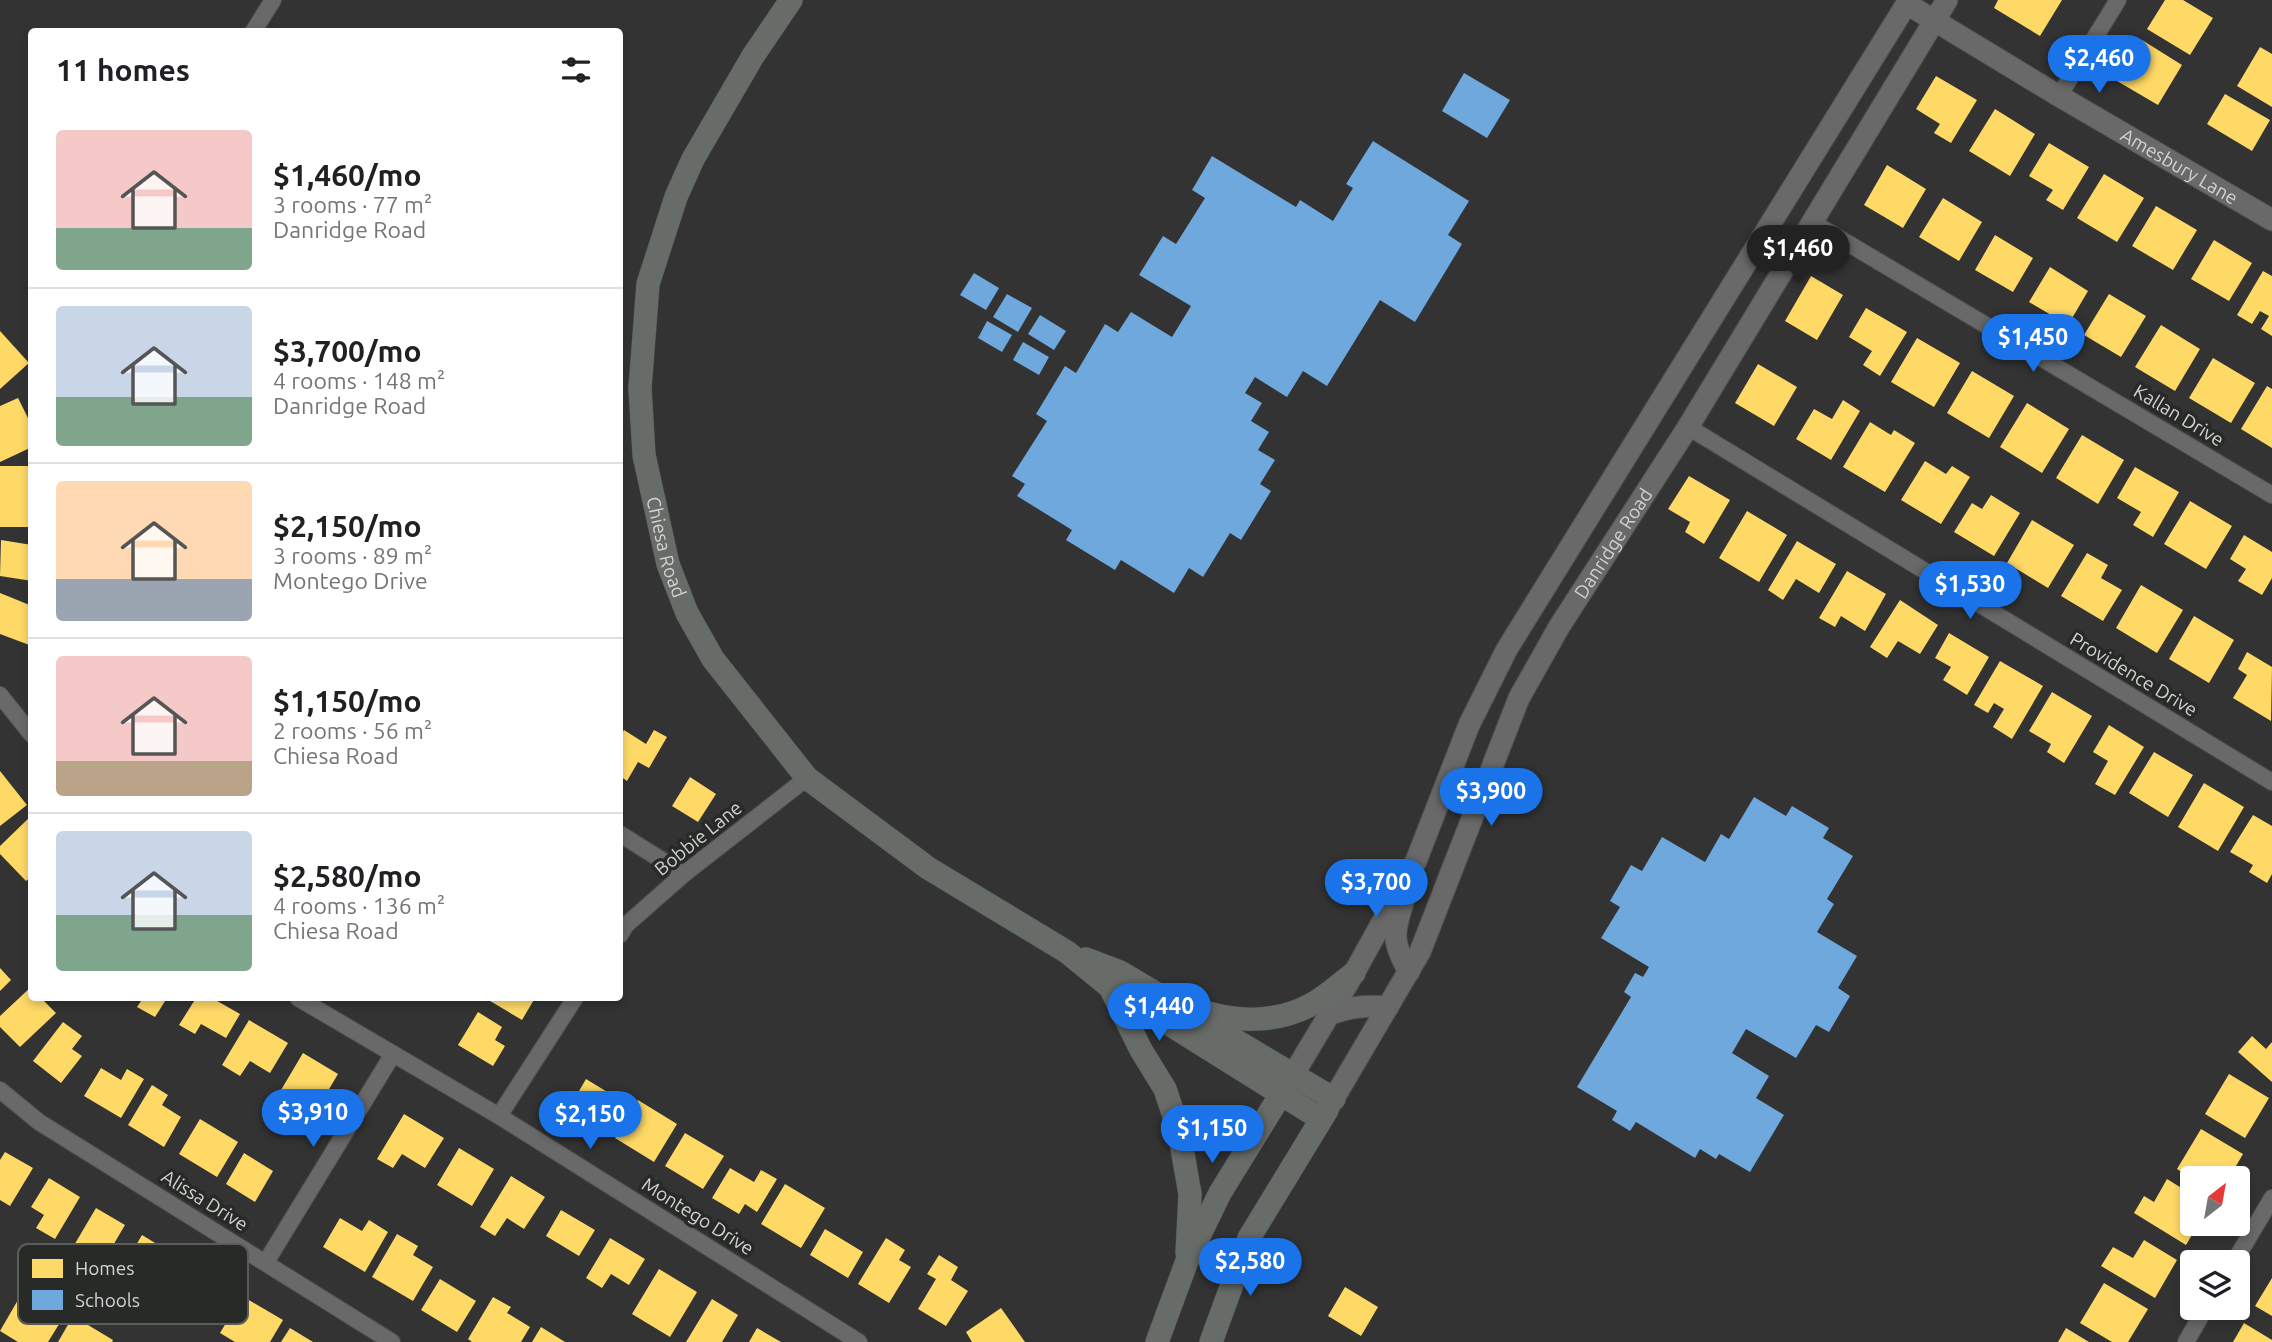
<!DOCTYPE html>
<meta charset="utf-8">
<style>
:root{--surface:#fff;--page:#f2f2f2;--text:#202124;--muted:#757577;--line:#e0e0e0;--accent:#1a73e8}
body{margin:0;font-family:Ubuntu,sans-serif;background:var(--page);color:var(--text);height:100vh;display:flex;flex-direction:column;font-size:26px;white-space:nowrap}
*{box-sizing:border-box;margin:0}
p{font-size:23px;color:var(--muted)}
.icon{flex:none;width:38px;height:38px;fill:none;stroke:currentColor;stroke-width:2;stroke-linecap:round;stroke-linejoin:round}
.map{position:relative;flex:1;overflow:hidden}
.sheet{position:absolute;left:28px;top:28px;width:595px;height:973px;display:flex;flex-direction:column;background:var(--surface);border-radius:7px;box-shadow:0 4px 10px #0003}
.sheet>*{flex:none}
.needle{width:46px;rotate:31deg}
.tools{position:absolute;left:2180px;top:1166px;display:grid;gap:14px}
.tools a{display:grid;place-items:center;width:70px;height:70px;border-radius:7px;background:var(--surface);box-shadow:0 4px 10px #0003;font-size:35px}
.price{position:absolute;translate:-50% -60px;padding:0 16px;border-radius:24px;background:var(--accent);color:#fff;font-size:23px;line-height:46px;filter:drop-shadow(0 2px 4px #0008)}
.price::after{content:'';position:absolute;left:50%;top:42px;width:21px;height:16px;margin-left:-10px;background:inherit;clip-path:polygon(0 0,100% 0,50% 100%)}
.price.current{background:#222;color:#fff}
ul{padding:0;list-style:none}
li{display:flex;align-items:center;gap:21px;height:175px;padding:0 28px}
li+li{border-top:2px solid var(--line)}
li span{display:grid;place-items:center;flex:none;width:196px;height:140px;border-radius:7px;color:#555}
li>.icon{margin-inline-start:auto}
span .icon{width:84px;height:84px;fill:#fffc;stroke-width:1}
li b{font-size:30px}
h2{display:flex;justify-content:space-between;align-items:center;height:84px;padding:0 28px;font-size:30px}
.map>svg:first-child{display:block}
.homes{fill:#ffd966}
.schools{fill:#6fa8dc}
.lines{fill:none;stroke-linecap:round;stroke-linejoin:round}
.minor-casing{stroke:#4e4f4e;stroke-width:18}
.tertiary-casing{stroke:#4e4f4e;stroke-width:23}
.secondary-casing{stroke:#4e4f4e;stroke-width:24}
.minor{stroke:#686968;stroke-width:16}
.tertiary{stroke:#686968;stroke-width:21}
.secondary{stroke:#686c68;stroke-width:23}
.labels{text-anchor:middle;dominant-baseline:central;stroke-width:7;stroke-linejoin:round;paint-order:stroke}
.street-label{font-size:19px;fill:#d1d2d1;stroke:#272a27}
.key{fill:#272a27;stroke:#5a5c5a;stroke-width:2}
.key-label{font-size:19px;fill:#d1d2d1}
</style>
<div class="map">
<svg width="2272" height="1342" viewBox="0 0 2272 1342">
<rect width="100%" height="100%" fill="#323332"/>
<!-- homes -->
<g class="homes">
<path d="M 1998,0 L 2062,0 L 2040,36 L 1994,8 Z"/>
<path d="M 2165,0 L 2183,0 L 2213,18 L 2190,55 L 2147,29 Z"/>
<path d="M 2142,40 L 2182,65 L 2158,105 L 2117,81 Z"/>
<path d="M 2260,47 L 2272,54 L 2272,107 L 2237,86 Z"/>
<path d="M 1936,76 L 1977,100 L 1951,143 L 1934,133 L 1940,124 L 1916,109 Z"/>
<path d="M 2225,94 L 2270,120 L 2252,151 L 2207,124 Z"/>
<path d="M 1995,109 L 2035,134 L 2010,176 L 1969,151 Z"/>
<path d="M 2049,143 L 2089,167 L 2063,210 L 2046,200 L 2053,190 L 2029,176 Z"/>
<path d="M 1887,165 L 1926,189 L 1903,228 L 1864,205 Z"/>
<path d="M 2104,174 L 2144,198 L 2117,242 L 2077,218 Z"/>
<path d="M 1943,198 L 1982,222 L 1959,261 L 1919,237 Z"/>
<path d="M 2156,206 L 2197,230 L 2173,270 L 2132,246 Z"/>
<path d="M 1995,235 L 2033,258 L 2013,292 L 1975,270 Z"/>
<path d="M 2214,240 L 2252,263 L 2229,301 L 2191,279 Z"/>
<path d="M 2050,267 L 2088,291 L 2068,325 L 2029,302 Z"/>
<path d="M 2263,271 L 2272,276 L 2272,336 L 2261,329 L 2269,316 L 2260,311 L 2252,324 L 2237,315 Z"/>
<path d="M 1811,276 L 1843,295 L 1817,340 L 1785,321 Z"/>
<path d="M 2109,294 L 2146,316 L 2121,357 L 2084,335 Z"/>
<path d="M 1866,308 L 1907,332 L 1880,376 L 1863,365 L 1872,351 L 1849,337 Z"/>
<path d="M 2161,325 L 2200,349 L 2175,391 L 2135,367 Z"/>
<path d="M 0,331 L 29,363 L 0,389 Z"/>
<path d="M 1917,338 L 1960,363 L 1934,407 L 1891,382 Z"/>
<path d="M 2213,358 L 2255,383 L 2231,423 L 2189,398 Z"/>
<path d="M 1758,364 L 1797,387 L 1774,426 L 1735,403 Z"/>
<path d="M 1972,371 L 2014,396 L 1989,438 L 1947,413 Z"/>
<path d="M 2267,386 L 2272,389 L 2272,448 L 2241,429 Z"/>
<path d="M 18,398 L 32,426 L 32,447 L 0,462 L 0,406 Z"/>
<path d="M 1843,400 L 1860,411 L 1831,460 L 1796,439 L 1814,409 L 1832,419 Z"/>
<path d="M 2027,403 L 2069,429 L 2042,473 L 2000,447 Z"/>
<path d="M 1870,422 L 1891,435 L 1894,430 L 1915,443 L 1885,492 L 1843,467 Z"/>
<path d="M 2082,435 L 2124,460 L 2098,504 L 2056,478 Z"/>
<path d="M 1925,461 L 1946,474 L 1952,466 L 1970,477 L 1941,524 L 1901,500 Z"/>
<rect x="0" y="466" width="32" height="61"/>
<path d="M 2135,467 L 2179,492 L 2153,537 L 2133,525 L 2141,512 L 2117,498 Z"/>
<path d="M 1689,476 L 1730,500 L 1704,544 L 1685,532 L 1690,522 L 1668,509 Z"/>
<path d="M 1991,495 L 2020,513 L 1994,556 L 1954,532 L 1972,503 L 1982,509 Z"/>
<path d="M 2190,501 L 2232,526 L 2206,569 L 2164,544 Z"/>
<path d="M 1747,511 L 1787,535 L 1759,582 L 1719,558 Z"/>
<path d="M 2032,520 L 2074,545 L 2048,588 L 2007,563 Z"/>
<path d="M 2244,535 L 2272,552 L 2272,578 L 2262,595 L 2238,581 L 2246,569 L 2230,559 Z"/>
<path d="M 1,540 L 32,545 L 32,581 L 0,576 Z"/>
<path d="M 1797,541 L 1836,564 L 1819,593 L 1796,579 L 1783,600 L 1768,590 Z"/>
<path d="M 2087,553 L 2108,565 L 2101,578 L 2122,590 L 2103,621 L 2061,596 Z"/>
<path d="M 1847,571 L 1886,594 L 1865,631 L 1841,616 L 1835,627 L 1819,618 Z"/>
<path d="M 2141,585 L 2183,610 L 2157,653 L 2116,628 Z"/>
<path d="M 0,593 L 32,606 L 32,646 L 0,634 Z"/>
<path d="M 1900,600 L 1938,625 L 1920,654 L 1898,641 L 1887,658 L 1870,647 Z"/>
<path d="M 2194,616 L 2234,640 L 2209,683 L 2169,659 Z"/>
<path d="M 1949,633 L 1989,657 L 1967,695 L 1943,680 L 1951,667 L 1935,658 Z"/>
<path d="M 2247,652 L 2272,667 L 2271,721 L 2233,698 L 2247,675 L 2238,669 Z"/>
<path d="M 2000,661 L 2043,686 L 2012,739 L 1993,727 L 2004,709 L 1994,703 L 1988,713 L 1974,705 Z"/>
<path d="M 2052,692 L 2092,716 L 2064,763 L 2047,752 L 2051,744 L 2029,731 Z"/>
<path d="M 2109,725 L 2144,747 L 2115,795 L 2095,784 L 2108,761 L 2093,752 Z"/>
<path d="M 624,730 L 646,744 L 654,730 L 667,737 L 649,768 L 638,762 L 627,781 L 620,776 L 620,737 Z"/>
<path d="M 2154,752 L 2193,775 L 2168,817 L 2129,793 Z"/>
<path d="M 0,771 L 27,805 L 0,826 Z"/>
<path d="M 690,777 L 716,794 L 698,822 L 672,806 Z"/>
<path d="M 2204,783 L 2244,807 L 2218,851 L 2178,827 Z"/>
<path d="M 32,815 L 32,876 L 26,881 L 0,854 L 0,846 Z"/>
<path d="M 2253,815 L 2272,826 L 2272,874 L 2267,883 L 2249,872 L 2253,865 L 2230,852 Z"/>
<path d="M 0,968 L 11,980 L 0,991 Z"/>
<path d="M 32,986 L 32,998 L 41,998 L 56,1013 L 20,1047 L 0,1027 L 0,1016 Z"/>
<path d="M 143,998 L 167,998 L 155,1017 L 137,1007 Z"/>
<path d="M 196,998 L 212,998 L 240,1014 L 226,1038 L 201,1024 L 195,1034 L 179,1025 Z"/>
<path d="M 485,998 L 535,998 L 522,1020 Z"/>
<path d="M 478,1012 L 502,1027 L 495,1040 L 505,1046 L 493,1066 L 458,1045 Z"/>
<path d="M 249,1020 L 288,1043 L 270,1073 L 250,1061 L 240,1076 L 222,1065 Z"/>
<path d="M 63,1022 L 82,1036 L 72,1049 L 82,1056 L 61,1083 L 33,1061 Z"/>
<path d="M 2252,1036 L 2266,1049 L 2272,1042 L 2272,1082 L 2238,1052 Z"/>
<path d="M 303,1053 L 338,1074 L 316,1111 L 281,1090 Z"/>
<path d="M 101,1068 L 121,1080 L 127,1069 L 144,1079 L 121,1118 L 84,1096 Z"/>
<path d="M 2229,1074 L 2269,1098 L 2245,1138 L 2205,1114 Z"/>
<path d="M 586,1079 L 622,1101 L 604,1131 L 568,1110 Z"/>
<path d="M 152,1085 L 168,1095 L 162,1105 L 181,1117 L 164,1147 L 128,1125 Z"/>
<path d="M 638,1100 L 677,1124 L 654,1162 L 615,1138 Z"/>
<path d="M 404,1114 L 444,1138 L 425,1168 L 402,1154 L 393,1168 L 377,1159 Z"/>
<path d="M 200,1119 L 238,1142 L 217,1177 L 179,1154 Z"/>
<path d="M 2201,1129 L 2243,1154 L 2229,1178 L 2191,1178 L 2177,1169 Z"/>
<path d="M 685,1133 L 724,1156 L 703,1189 L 665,1166 Z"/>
<path d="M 459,1148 L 494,1169 L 472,1206 L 437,1185 Z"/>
<path d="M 5,1152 L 33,1168 L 10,1206 L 0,1200 L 0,1160 Z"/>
<path d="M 244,1153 L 273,1171 L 255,1202 L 226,1184 Z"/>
<path d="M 730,1168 L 754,1182 L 761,1170 L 777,1179 L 757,1212 L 745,1204 L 739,1214 L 712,1198 Z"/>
<path d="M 511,1176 L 545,1197 L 524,1229 L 507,1218 L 495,1236 L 480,1227 Z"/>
<path d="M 49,1178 L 80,1197 L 55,1239 L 36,1228 L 44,1215 L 31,1207 Z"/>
<path d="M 2167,1179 L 2193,1195 L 2193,1223 L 2199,1223 L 2186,1245 L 2134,1213 L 2144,1196 L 2154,1202 Z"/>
<path d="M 785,1184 L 825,1208 L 801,1248 L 761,1224 Z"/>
<path d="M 96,1208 L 125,1225 L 102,1264 L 73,1247 Z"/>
<path d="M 561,1210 L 595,1230 L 579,1256 L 546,1236 Z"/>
<path d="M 340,1218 L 362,1231 L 369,1220 L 388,1232 L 365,1272 L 323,1247 Z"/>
<path d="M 825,1229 L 863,1252 L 848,1278 L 810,1255 Z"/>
<path d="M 397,1234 L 418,1246 L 413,1255 L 433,1267 L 413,1301 L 372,1277 Z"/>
<path d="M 142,1235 L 175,1255 L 154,1291 L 121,1271 Z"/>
<path d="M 610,1238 L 645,1259 L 629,1285 L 611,1274 L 602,1288 L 586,1278 Z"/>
<path d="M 886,1238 L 905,1250 L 899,1260 L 911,1267 L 889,1303 L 858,1284 Z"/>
<path d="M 2144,1240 L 2177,1260 L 2155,1298 L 2101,1266 L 2113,1247 L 2133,1258 Z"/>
<path d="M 939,1255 L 958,1267 L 951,1280 L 968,1291 L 946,1326 L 918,1309 L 936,1279 L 927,1274 Z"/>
<path d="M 659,1269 L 697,1292 L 670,1337 L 632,1314 Z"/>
<path d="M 2272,1278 L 2272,1316 L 2255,1306 Z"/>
<path d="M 440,1279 L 476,1301 L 457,1332 L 421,1310 Z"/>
<path d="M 2104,1283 L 2148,1309 L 2128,1342 L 2112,1342 L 2080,1323 Z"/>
<path d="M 26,1286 L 45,1298 L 39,1307 L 61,1321 L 48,1342 L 18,1342 L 0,1331 Z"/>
<path d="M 1345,1287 L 1378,1307 L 1361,1336 L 1328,1316 Z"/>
<path d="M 242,1296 L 283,1320 L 270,1342 L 235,1342 L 220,1333 Z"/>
<path d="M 493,1297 L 511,1307 L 507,1313 L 530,1327 L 521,1342 L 472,1342 L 468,1339 Z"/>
<path d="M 712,1299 L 738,1315 L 722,1342 L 686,1342 Z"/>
<path d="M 1001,1308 L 1025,1342 L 972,1342 L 966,1332 Z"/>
<path d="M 73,1316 L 113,1340 L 112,1342 L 58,1342 Z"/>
<path d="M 2244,1323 L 2272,1340 L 2272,1342 L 2233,1342 Z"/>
<path d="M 541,1327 L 565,1342 L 532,1342 Z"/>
<path d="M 290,1328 L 313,1342 L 281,1342 Z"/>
<path d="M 757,1328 L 781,1342 L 749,1342 Z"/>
<path d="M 2066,1328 L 2089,1342 L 2058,1342 Z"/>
</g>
<!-- schools -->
<g class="schools">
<path d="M 1464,73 L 1510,100 L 1487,138 L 1442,111 Z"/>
<path d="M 1373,141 L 1469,201 L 1448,235 L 1462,244 L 1415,322 L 1380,300 L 1327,386 L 1303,371 L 1287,397 L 1255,377 L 1245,393 L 1262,403 L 1251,421 L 1269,432 L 1258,450 L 1275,460 L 1260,484 L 1271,491 L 1241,540 L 1230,533 L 1203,577 L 1189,568 L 1174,593 L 1121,560 L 1115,570 L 1066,540 L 1072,530 L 1017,496 L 1025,484 L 1012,476 L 1047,421 L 1036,414 L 1065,366 L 1076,373 L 1105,324 L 1118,332 L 1131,312 L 1172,337 L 1191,306 L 1139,275 L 1163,236 L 1176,244 L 1205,198 L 1192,190 L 1212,156 L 1296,207 L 1300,200 L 1333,221 L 1353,188 L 1346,184 Z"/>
<path d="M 974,273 L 999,288 L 986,310 L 960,295 Z"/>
<path d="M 1007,294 L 1032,308 L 1018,332 L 993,317 Z"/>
<path d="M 1040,315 L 1066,331 L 1054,350 L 1028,334 Z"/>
<path d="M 987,321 L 1012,335 L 1002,352 L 978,338 Z"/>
<path d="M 1023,342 L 1049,357 L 1039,375 L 1013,360 Z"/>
<path d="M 1754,797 L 1786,816 L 1792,806 L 1829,828 L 1823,838 L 1853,856 L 1827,899 L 1834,904 L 1817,932 L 1857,956 L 1838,988 L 1850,996 L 1829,1032 L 1816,1025 L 1796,1058 L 1746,1029 L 1732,1053 L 1769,1076 L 1756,1098 L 1784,1115 L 1750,1172 L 1719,1154 L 1716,1159 L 1700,1149 L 1695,1158 L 1636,1122 L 1630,1131 L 1612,1120 L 1617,1111 L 1577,1087 L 1631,997 L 1624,992 L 1635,973 L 1643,977 L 1649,967 L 1601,938 L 1620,907 L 1610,901 L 1631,865 L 1642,871 L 1662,837 L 1705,862 L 1721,834 L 1729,839 Z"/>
</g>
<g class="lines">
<!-- minor casing -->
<g class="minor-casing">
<g id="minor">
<path d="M 253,32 L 273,0"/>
<path d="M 2059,96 L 2118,0"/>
<path d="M 1812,222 L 2272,495"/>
<path d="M 1688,427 L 2272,782"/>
<path d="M 0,695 L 32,735"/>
<path d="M 620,834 L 684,874"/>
<path d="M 620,935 L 626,925 L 684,874 L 807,778"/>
<path d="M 298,998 L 499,1116 L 859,1342"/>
<path d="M 0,1090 L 39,1122 L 392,1342"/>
<path d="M 499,1116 L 575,998"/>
<path d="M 266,1262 L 393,1054"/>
<path d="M 2234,1262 L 2272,1198"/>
<path d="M 2186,1342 L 2206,1307"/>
</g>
</g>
<!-- tertiary casing -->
<g class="tertiary-casing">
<g id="tertiary">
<path id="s1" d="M 1907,4 L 2059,96 L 2272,220"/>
<path d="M 1403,903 C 1393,934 1392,942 1409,972"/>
<path d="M 1328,1015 C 1349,1007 1366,1005 1388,1007"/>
<path d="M 1293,1075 L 1354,973 L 1416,861 L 1469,725 L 1507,649 L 1909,0"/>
<path id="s2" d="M 1327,1110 L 1420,952 L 1519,698 L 1559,627 L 1688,427 L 1947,0"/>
</g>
</g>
<!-- secondary casing -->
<g class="secondary-casing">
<g id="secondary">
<path id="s3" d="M 791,0 L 753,56 L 693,159 L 676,197 L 648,284 L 640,388 L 644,455 L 668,564 L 687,613 L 713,659 L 807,778 L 928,868 L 1067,952 L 1110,987 L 1321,1119"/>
<path d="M 1086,959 L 1120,972 L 1334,1099"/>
<path d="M 1110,987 L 1141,1050 L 1165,1089 L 1179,1131 L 1190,1194 L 1187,1253"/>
<path d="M 1196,1009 C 1233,1023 1278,1024 1314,1003 C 1328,995 1341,983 1354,973"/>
<path d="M 1157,1342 L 1187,1261 L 1220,1193 L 1289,1081"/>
<path d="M 1211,1342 L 1249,1238 L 1327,1110"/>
</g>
</g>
<!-- minor -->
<use href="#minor" class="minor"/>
<!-- tertiary -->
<use href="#tertiary" class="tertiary"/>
<!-- secondary -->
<use href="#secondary" class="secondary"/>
</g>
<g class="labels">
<!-- street labels -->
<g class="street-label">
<text stroke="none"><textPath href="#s1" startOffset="317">Amesbury Lane</textPath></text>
<text transform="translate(2179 415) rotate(31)">Kallan Drive</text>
<text stroke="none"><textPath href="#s2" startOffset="637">Danridge Road</textPath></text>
<text stroke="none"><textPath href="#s3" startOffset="586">Chiesa Road</textPath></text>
<text transform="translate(2134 674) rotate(31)">Providence Drive</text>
<text transform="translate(698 838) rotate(-39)">Bobbie Lane</text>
<text transform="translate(205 1200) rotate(32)">Alissa Drive</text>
<text transform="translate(698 1216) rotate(32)">Montego Drive</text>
</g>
</g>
<!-- legend -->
<rect x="18" y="1244" width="230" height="80" rx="10" class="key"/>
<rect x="32" y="1259" width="31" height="19" fill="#ffd966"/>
<rect x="32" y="1290" width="31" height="20" fill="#6fa8dc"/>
<g class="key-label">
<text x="75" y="1275">Homes</text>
<text x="75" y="1307">Schools</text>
</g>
</svg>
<div class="tools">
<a><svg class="needle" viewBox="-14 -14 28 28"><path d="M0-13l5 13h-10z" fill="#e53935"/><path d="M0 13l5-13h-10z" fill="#757577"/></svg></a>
<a><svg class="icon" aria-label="layers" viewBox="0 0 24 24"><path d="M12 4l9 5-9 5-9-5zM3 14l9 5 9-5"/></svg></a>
</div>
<b class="price" style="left:2099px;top:95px">$2,460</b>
<b class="price current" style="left:1798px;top:285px">$1,460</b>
<b class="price" style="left:2033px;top:374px">$1,450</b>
<b class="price" style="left:1970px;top:621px">$1,530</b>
<b class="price" style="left:1491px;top:828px">$3,900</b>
<b class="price" style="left:1376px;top:919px">$3,700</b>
<b class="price" style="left:1159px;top:1043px">$1,440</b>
<b class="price" style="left:313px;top:1149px">$3,910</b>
<b class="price" style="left:590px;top:1151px">$2,150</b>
<b class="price" style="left:1212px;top:1165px">$1,150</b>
<b class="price" style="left:1250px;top:1298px">$2,580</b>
<section class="sheet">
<h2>11 homes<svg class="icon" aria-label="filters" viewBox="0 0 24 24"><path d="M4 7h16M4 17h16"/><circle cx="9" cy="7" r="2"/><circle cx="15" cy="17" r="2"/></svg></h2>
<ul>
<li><span style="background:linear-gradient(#f6c9c9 70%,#7fa58c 0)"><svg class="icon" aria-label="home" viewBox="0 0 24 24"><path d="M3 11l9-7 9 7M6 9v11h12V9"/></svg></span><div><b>$1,460/mo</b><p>3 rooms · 77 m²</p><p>Danridge Road</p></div></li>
<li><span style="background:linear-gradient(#c9d6e8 65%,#7fa58c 0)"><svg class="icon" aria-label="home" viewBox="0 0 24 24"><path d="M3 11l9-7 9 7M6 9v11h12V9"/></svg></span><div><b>$3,700/mo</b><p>4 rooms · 148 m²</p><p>Danridge Road</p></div></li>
<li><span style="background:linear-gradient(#ffd9b3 70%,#9aa5b1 0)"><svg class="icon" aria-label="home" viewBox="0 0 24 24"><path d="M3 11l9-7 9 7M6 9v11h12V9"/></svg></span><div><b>$2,150/mo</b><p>3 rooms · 89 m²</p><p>Montego Drive</p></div></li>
<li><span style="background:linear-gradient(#f6c9c9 75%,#b9a48a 0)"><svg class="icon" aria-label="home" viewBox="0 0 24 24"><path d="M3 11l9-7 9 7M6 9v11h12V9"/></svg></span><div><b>$1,150/mo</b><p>2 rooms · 56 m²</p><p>Chiesa Road</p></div></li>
<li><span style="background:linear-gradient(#c9d6e8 60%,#7fa58c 0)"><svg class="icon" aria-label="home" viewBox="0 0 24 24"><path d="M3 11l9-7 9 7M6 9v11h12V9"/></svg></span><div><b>$2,580/mo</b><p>4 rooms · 136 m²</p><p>Chiesa Road</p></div></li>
</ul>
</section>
</div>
